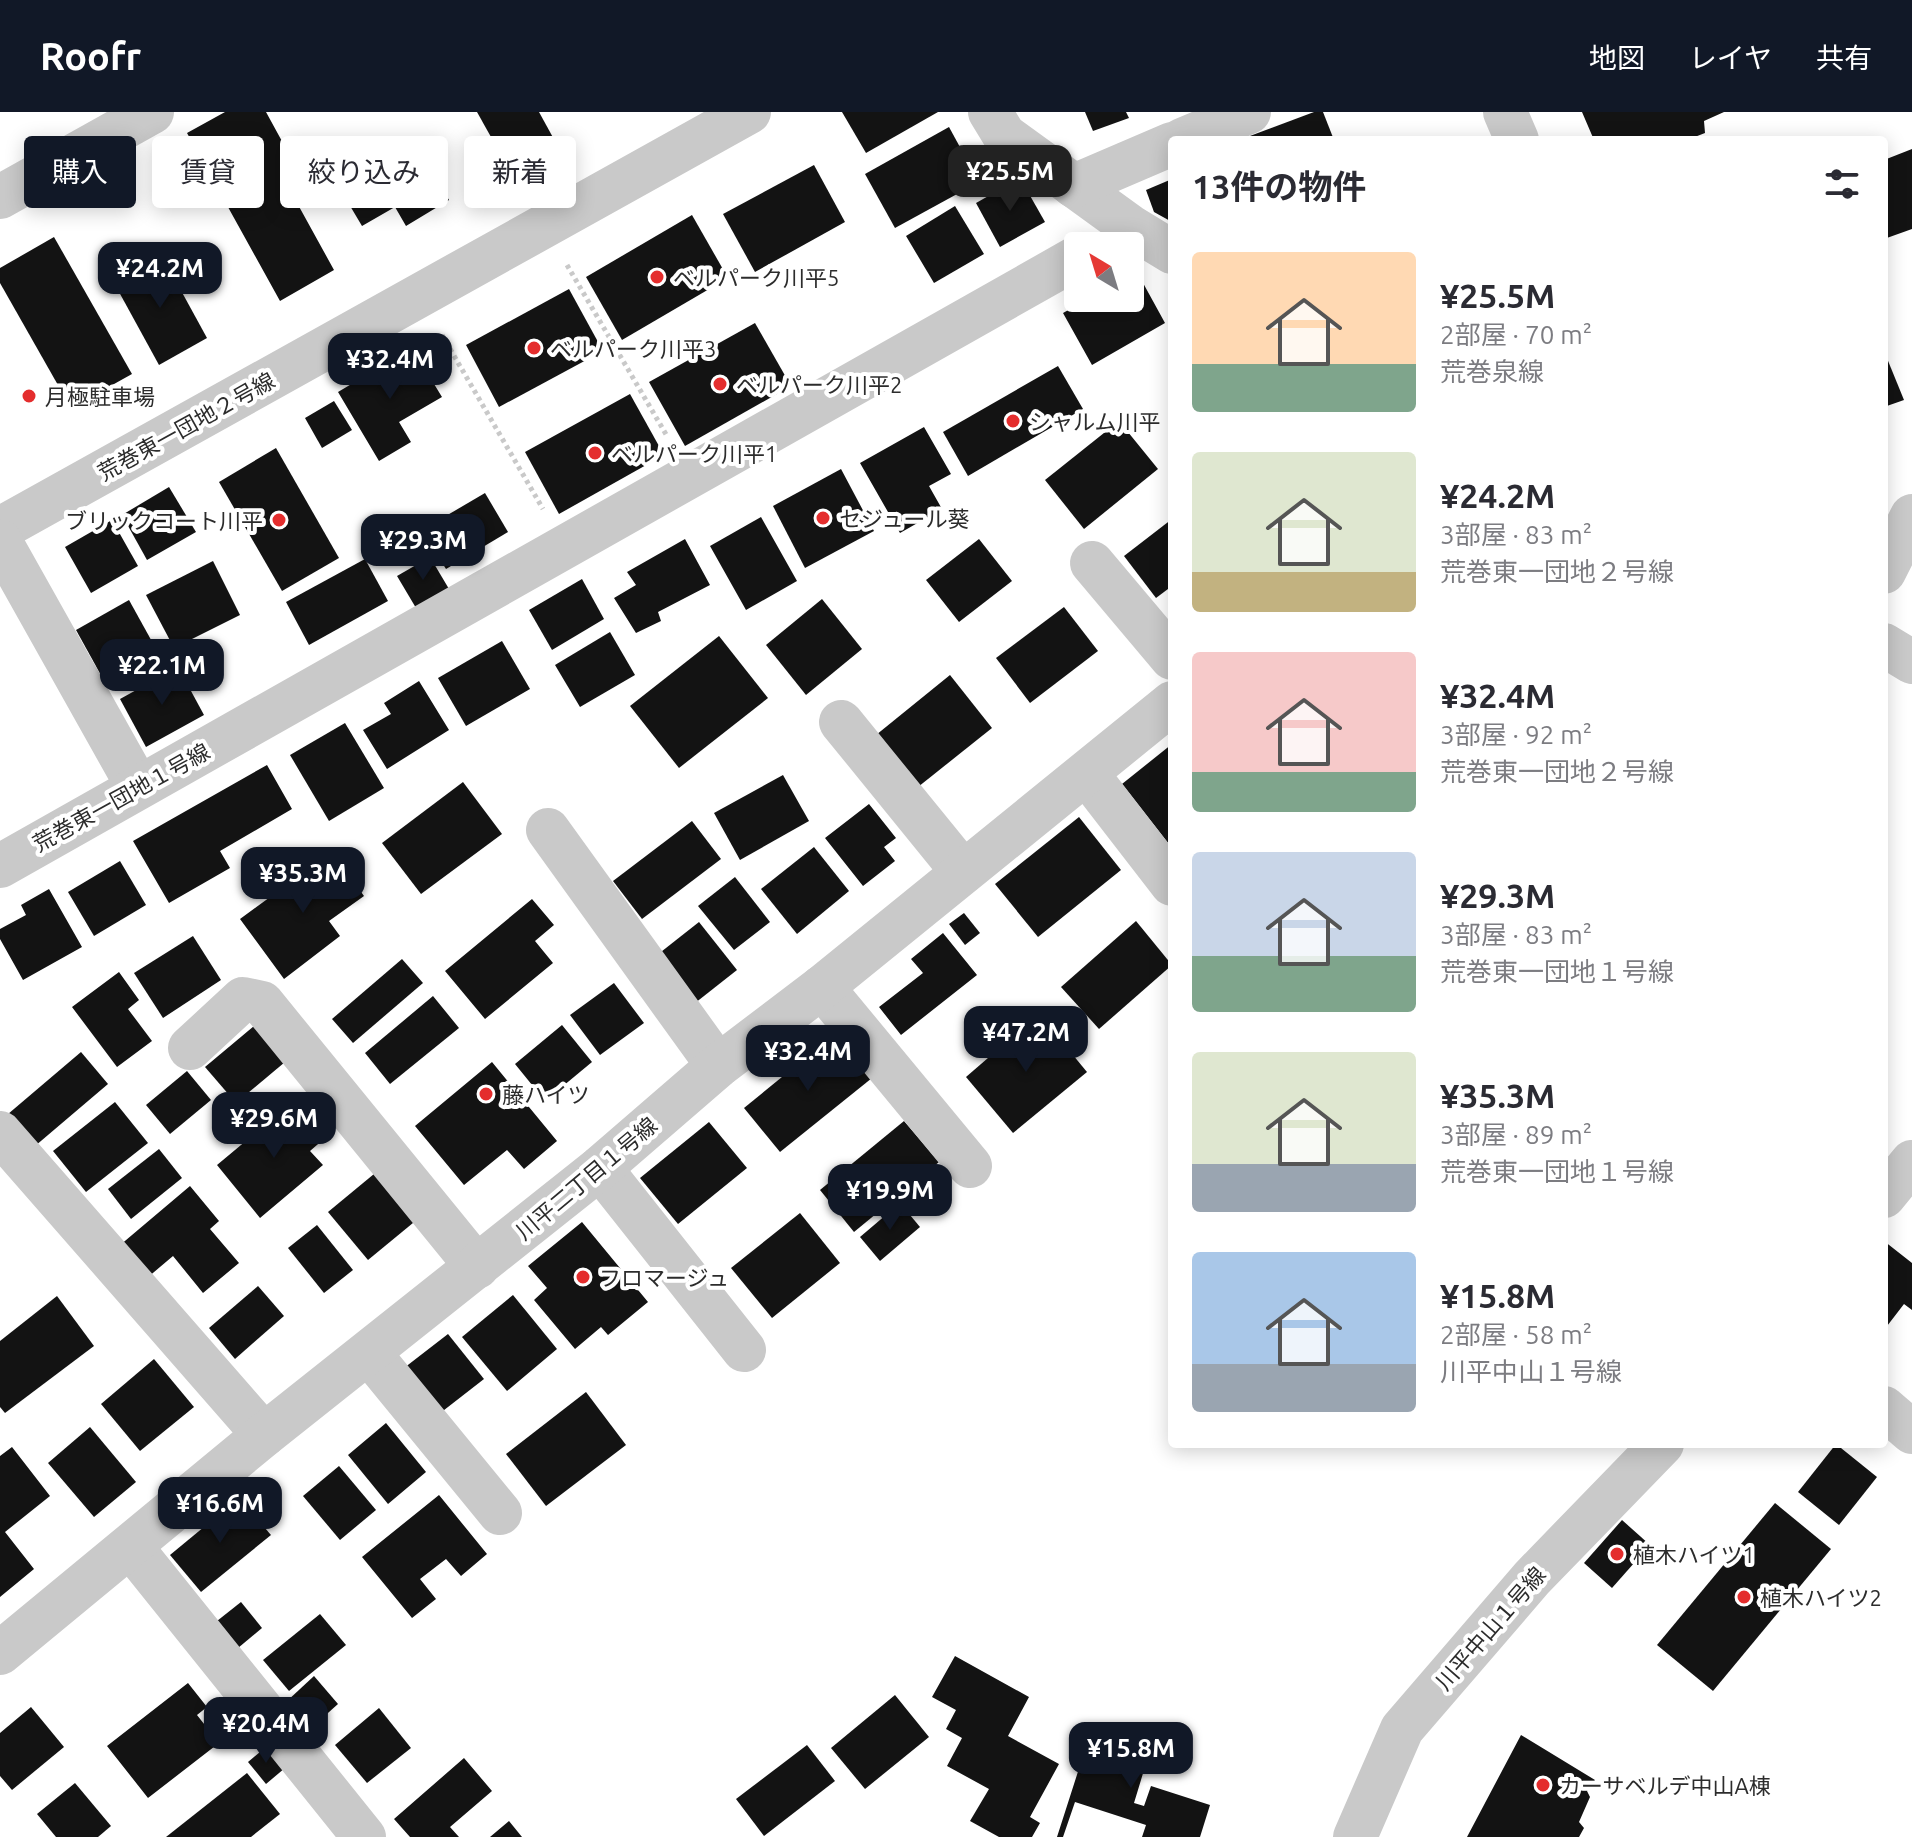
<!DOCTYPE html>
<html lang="ja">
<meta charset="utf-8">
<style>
:root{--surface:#fff;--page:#f2f2f3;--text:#2b2b33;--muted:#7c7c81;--accent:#111827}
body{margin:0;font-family:Ubuntu,"Noto Sans JP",sans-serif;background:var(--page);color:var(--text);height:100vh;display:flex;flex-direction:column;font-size:30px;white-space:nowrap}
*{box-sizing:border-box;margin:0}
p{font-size:26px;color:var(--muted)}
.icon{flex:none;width:44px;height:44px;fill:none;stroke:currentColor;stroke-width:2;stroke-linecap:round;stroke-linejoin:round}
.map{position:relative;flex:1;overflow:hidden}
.panel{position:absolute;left:1168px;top:24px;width:720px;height:1312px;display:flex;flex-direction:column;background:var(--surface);border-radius:8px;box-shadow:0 4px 20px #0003}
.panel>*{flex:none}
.hud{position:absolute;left:24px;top:24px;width:760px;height:72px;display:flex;gap:16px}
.needle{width:52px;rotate:322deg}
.tools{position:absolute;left:1064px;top:120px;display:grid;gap:16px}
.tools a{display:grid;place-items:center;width:80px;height:80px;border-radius:8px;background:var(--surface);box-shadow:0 4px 20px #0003;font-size:40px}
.price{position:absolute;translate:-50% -68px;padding:0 18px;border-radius:16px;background:var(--accent);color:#fff;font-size:26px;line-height:52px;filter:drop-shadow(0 2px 4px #0008)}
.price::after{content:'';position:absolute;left:50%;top:48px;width:24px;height:18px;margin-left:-12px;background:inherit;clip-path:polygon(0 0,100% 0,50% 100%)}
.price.on{background:#222;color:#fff}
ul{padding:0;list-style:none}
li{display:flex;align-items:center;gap:24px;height:200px;padding:0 24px}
li span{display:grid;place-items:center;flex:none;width:224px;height:160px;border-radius:8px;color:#555}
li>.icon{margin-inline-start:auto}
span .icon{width:96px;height:96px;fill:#fffc;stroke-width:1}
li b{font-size:34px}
h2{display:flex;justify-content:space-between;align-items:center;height:96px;padding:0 24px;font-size:34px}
.pill{padding:0 28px;border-radius:8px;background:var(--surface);box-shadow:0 4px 20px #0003;font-size:28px;line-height:72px}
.pill.on{background:var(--accent);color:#fff}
header{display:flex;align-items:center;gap:48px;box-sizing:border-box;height:112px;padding:0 40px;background:var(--accent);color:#fff}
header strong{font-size:38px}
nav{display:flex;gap:44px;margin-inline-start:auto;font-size:28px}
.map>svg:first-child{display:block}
.building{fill:#131313}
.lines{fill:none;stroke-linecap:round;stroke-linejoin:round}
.path{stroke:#c9c9c9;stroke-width:5;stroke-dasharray:4 4;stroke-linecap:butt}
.minor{stroke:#c9c9c9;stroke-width:44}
.poi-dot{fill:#e42d2d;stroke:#fff;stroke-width:3}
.labels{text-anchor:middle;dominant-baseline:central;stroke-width:8;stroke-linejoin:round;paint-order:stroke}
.poi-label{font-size:22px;fill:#2c2c2c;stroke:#fff;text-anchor:start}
.street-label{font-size:22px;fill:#2c2c2c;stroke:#fff}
</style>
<header>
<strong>Roofr</strong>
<nav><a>地図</a><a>レイヤ</a><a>共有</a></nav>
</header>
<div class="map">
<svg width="1912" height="1725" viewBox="0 0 1912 1725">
<rect width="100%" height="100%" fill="#fff"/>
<!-- building -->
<g class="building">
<path d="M 225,0 L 266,0 L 295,53 L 280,60 L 334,158 L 280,189 L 187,21 Z"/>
<path d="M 477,0 L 539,0 L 567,51 L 520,77 Z"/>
<path d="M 842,0 L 938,0 L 866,41 Z"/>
<path d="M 1085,0 L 1126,0 L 1129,6 L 1093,19 Z"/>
<path d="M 1314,0 L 1323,0 L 1334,28 L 1239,28 Z"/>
<path d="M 1582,0 L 1724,0 L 1704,9 L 1705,21 L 1687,28 L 1594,28 Z"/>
<path d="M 949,15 L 979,70 L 895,116 L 865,62 Z"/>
<path d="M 1912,37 L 1912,117 L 1884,127 L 1884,48 Z"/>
<path d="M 419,38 L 449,88 L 406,114 L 395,95 L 362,114 L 343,82 Z"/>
<path d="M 814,53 L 845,110 L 755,160 L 723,102 Z"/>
<path d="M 1020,66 L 1045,110 L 1000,135 L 976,91 Z"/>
<path d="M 1172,67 L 1172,110 L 1154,100 L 1146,78 Z"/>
<path d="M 955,94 L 984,142 L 934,171 L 906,124 Z"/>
<path d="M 692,103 L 728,166 L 622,228 L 586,165 Z"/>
<path d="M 54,125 L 132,262 L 71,296 L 0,171 L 0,156 Z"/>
<path d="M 161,142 L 207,226 L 159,253 L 113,169 Z"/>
<path d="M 1137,160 L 1165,211 L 1092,253 L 1063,201 L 1090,186 L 1130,186 L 1130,164 Z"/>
<path d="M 569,177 L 603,239 L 499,295 L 466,233 Z"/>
<path d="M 755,211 L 791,274 L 685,334 L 649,270 Z"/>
<path d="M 412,236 L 442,285 L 399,310 L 411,330 L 379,349 L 338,280 Z"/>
<path d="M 1884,239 L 1904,288 L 1884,295 Z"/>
<path d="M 1058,254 L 1083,297 L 968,364 L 943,320 Z"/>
<path d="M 630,282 L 664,343 L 559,402 L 525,340 Z"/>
<path d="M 334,289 L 352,318 L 322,336 L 305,306 Z"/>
<path d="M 1119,309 L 1158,357 L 1084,417 L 1045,368 Z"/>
<path d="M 924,315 L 951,362 L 929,374 L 942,397 L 900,421 L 860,351 Z"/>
<path d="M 276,336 L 339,446 L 282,479 L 219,370 Z"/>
<path d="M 841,357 L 874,419 L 805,456 L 773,394 Z"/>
<path d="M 169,375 L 196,420 L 147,448 L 122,403 Z"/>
<path d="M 485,381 L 508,420 L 446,457 L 422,418 Z"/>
<path d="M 761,405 L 797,469 L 746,498 L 710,434 Z"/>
<path d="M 1172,407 L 1172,474 L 1156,486 L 1124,444 Z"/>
<path d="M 112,408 L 138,454 L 91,481 L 65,435 Z"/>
<path d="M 685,427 L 710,473 L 658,500 L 661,509 L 636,521 L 614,486 L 636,473 L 627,460 Z"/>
<path d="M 979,427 L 1012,469 L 959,510 L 926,468 Z"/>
<path d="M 430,445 L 449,477 L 416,496 L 397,464 Z"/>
<path d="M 365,447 L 388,489 L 309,533 L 286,490 Z"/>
<path d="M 213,449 L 240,503 L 174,536 L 146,483 Z"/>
<path d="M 582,467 L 604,507 L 552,538 L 529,498 Z"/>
<path d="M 822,487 L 862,537 L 806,583 L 766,533 Z"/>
<path d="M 129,488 L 155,535 L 102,565 L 76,518 Z"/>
<path d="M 1064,495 L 1098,539 L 1030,591 L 996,546 Z"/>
<path d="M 610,520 L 635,563 L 580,595 L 555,553 Z"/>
<path d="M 719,524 L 768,586 L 679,656 L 630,594 Z"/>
<path d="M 502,529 L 530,577 L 466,614 L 438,566 Z"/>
<path d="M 178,555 L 204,603 L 146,635 L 120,587 Z"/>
<path d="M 950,563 L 992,616 L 918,675 L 876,623 Z"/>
<path d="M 419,569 L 449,618 L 387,657 L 363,618 L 391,602 L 384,591 Z"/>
<path d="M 345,611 L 384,676 L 329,709 L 290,643 Z"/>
<path d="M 1172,632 L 1172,736 L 1122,672 Z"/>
<path d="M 267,653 L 292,697 L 220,739 L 230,756 L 169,791 L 133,729 Z"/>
<path d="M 783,663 L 809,709 L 740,748 L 714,701 Z"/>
<path d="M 463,670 L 502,722 L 421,782 L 382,731 Z"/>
<path d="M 869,692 L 896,726 L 884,735 L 895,749 L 863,774 L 825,726 Z"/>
<path d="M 1079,705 L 1121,758 L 1038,825 L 995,772 Z"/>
<path d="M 692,709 L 721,747 L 642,807 L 613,769 Z"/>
<path d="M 814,735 L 849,779 L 797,822 L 761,777 Z"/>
<path d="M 332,740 L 364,784 L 329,809 L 340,824 L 284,867 L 240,807 Z"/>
<path d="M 120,749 L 146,793 L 94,824 L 68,780 Z"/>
<path d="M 735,765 L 770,810 L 734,838 L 698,794 Z"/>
<path d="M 49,777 L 82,835 L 23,868 L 0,827 L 0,817 L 26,803 L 21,793 Z"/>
<path d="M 532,787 L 554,813 L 535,829 L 553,851 L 485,907 L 445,859 Z"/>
<path d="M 964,801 L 980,821 L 965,833 L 949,812 Z"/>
<path d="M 1136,809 L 1172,853 L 1099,917 L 1061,875 Z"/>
<path d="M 699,810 L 737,858 L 690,895 L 652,847 Z"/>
<path d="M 943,821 L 977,863 L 901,923 L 879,895 L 923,861 L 911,847 Z"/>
<path d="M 193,824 L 221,868 L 163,906 L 134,861 Z"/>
<path d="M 402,847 L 423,871 L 353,931 L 332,907 Z"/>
<path d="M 119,860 L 139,888 L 128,897 L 152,929 L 117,955 L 72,895 Z"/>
<path d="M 614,871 L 644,911 L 600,943 L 570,903 Z"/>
<path d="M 433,884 L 459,916 L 390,972 L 365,941 Z"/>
<path d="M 1039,902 L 1087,960 L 1013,1021 L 966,965 Z"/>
<path d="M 562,913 L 592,950 L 545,989 L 515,952 Z"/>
<path d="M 254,914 L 285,950 L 236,991 L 205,955 Z"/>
<path d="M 836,921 L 872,966 L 780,1040 L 744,996 Z"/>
<path d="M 81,940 L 108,972 L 28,1040 L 1,1008 Z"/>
<path d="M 492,950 L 557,1029 L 524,1057 L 507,1038 L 464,1073 L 415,1014 Z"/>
<path d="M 187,959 L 211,988 L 170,1022 L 146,993 Z"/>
<path d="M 294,989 L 325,1026 L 310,1039 L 323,1053 L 260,1106 L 217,1053 Z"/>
<path d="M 115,990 L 148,1031 L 86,1080 L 53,1039 Z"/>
<path d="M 904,1009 L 939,1050 L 854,1120 L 820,1078 Z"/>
<path d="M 709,1010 L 747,1056 L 678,1112 L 640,1066 Z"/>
<path d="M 159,1037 L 182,1066 L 131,1107 L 108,1077 Z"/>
<path d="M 380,1057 L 419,1106 L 368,1148 L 328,1100 Z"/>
<path d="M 190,1074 L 219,1109 L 210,1117 L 239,1151 L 203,1181 L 173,1144 L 147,1166 L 119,1134 Z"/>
<path d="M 900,1091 L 920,1115 L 880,1149 L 860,1125 Z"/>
<path d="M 800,1101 L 840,1151 L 772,1206 L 731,1156 Z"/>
<path d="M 582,1110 L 648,1190 L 608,1223 L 601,1215 L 575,1237 L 534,1188 L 547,1176 L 528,1154 Z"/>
<path d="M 317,1113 L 353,1158 L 324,1181 L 288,1136 Z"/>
<path d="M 1884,1129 L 1912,1151 L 1912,1198 L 1904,1192 L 1884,1218 Z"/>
<path d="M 258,1174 L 284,1204 L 235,1247 L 209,1216 Z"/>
<path d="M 513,1183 L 557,1237 L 507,1279 L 462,1225 Z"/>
<path d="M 57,1184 L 94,1234 L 5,1301 L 0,1295 L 0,1229 Z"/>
<path d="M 448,1222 L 484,1267 L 439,1302 L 404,1256 Z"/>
<path d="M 154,1247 L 194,1295 L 140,1339 L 101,1292 Z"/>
<path d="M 586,1280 L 626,1333 L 546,1394 L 506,1342 Z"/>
<path d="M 386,1311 L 426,1360 L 388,1392 L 348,1343 Z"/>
<path d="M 90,1315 L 136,1370 L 94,1405 L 48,1351 Z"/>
<path d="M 1836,1332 L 1877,1365 L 1839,1413 L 1798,1380 Z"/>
<path d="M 12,1335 L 50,1384 L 5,1420 L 34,1457 L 0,1485 L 0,1344 Z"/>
<path d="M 339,1354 L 376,1398 L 340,1428 L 303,1384 Z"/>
<path d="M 439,1383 L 487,1442 L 461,1464 L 446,1447 L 420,1467 L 436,1487 L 412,1506 L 362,1445 Z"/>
<path d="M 239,1386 L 271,1423 L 201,1480 L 170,1443 Z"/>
<path d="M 1775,1391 L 1831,1437 L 1713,1579 L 1657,1533 Z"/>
<path d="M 1622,1408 L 1650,1433 L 1612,1476 L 1584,1451 Z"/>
<path d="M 241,1490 L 262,1516 L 238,1536 L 217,1509 Z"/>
<path d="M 320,1502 L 346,1533 L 289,1579 L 263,1548 Z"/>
<path d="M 955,1544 L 1029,1585 L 1008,1624 L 1059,1652 L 1030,1705 L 1040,1711 L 1032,1725 L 999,1725 L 970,1709 L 989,1677 L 947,1654 L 962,1626 L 946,1617 L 956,1598 L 932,1585 Z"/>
<path d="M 314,1564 L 338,1592 L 310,1617 L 286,1590 Z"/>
<path d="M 188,1571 L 207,1595 L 197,1603 L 219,1631 L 148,1686 L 107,1634 Z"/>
<path d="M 895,1583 L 929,1625 L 865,1677 L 831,1636 Z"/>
<path d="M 31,1595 L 64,1635 L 12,1678 L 0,1664 L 0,1621 Z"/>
<path d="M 379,1596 L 411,1636 L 367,1671 L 335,1633 Z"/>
<path d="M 1092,1616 L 1151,1635 L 1134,1691 L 1144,1694 L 1151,1674 L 1210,1693 L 1200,1725 L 1142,1725 L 1146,1713 L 1075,1690 L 1063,1725 L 1057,1725 Z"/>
<path d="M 1521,1623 L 1595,1668 L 1587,1679 L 1590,1685 L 1579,1710 L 1584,1716 L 1579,1725 L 1467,1725 Z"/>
<path d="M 807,1633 L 835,1669 L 764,1724 L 736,1687 Z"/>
<path d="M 267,1634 L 285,1656 L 266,1672 L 248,1650 Z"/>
<path d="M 464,1646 L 492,1679 L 450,1715 L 459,1725 L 410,1725 L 394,1707 Z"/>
<path d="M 247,1661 L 280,1702 L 251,1725 L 166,1725 Z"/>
<path d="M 75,1671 L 111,1714 L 98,1725 L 56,1725 L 37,1702 Z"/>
<path d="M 509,1709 L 522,1725 L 490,1725 Z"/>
</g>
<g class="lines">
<!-- path -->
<g class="path">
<path d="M 567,153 L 667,324"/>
<path d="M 442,223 L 543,397"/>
</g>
<!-- minor -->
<g class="minor">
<path d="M 990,0 L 1004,23 L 1131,115 L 1172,140"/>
<path d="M 1505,0 L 1517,28"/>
<path d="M 1182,28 L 1249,0"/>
<path d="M 1074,74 L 1172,32"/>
<path d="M 0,85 L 152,0"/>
<path d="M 0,417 L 749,0"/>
<path d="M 0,429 L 138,675"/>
<path d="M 1092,451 L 1172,546"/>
<path d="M 1884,460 L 1912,404"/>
<path d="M 1884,533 L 1912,550"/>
<path d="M 841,610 L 963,760"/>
<path d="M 1087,662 L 1172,772"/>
<path d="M 548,718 L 718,954"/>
<path d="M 0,754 L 1078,145"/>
<path d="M 822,875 L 970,1054"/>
<path d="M 190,936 L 243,887 L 262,891 L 477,1155"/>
<path d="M 0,1021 L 264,1323"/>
<path d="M 600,1056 L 744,1238"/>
<path d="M 1884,1084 L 1912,1050"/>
<path d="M 369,1241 L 500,1401"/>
<path d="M 1884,1296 L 1912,1320"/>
<path d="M 131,1435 L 364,1725"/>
<path d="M 0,1541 L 264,1323 L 600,1056 L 718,954 L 822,875 L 1172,591"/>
<path d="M 1355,1725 L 1402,1617 L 1532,1466 L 1662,1332"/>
</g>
</g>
<!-- markers -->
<g class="poi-dot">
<circle cx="657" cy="165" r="8"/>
<circle cx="534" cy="236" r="8"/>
<circle cx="720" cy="272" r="8"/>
<circle cx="29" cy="284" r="8"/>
<circle cx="1013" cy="309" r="8"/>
<circle cx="595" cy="341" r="8"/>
<circle cx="823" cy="406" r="8"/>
<circle cx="279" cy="408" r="8"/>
<circle cx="486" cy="982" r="8"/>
<circle cx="583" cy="1165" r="8"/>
<circle cx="1617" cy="1442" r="8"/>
<circle cx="1744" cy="1485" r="8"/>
<circle cx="1543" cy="1673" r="8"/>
</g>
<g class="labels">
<!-- poi labels -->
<g class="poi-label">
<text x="673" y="165">ベルパーク川平5</text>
<text x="550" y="236">ベルパーク川平3</text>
<text x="736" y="272">ベルパーク川平2</text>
<text x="45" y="284">月極駐車場</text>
<text x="1029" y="309">シャルム川平</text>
<text x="611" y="341">ベルパーク川平1</text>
<text x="839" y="406">セジュール葵</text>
<text x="263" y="408" text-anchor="end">ブリックコート川平</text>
<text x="502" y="982">藤ハイツ</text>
<text x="599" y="1165">フロマージュ</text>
<text x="1633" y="1442">植木ハイツ1</text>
<text x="1760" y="1485">植木ハイツ2</text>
<text x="1559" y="1673">カーサベルデ中山A棟</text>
</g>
<!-- street labels -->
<g class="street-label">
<text transform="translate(186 314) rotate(-29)">荒巻東一団地２号線</text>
<text transform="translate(121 685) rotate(-29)">荒巻東一団地１号線</text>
<text transform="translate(586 1066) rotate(-40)">川平二丁目１号線</text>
<text transform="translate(1490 1516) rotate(-49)">川平中山１号線</text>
</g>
</g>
</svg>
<div class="tools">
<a><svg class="needle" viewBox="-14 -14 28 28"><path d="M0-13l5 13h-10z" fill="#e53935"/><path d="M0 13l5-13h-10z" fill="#7c7c81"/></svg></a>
</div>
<b class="price on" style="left:1010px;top:101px">¥25.5M</b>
<b class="price" style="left:160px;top:198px">¥24.2M</b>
<b class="price" style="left:390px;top:289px">¥32.4M</b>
<b class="price" style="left:423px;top:470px">¥29.3M</b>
<b class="price" style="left:162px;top:595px">¥22.1M</b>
<b class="price" style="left:303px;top:803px">¥35.3M</b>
<b class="price" style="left:1026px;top:962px">¥47.2M</b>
<b class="price" style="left:808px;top:981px">¥32.4M</b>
<b class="price" style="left:274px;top:1048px">¥29.6M</b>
<b class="price" style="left:890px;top:1120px">¥19.9M</b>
<b class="price" style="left:220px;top:1433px">¥16.6M</b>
<b class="price" style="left:266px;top:1653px">¥20.4M</b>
<b class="price" style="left:1131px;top:1678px">¥15.8M</b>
<div class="hud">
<a class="pill on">購入</a>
<a class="pill">賃貸</a>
<a class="pill">絞り込み</a>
<a class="pill">新着</a>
</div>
<section class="panel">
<h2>13件の物件<svg class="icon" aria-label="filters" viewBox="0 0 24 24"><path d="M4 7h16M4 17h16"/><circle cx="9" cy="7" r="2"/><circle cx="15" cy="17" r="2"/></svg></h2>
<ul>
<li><span style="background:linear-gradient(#ffd9b3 70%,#7fa58c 0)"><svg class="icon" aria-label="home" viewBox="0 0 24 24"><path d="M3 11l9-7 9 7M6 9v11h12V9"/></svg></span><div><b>¥25.5M</b><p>2部屋 · 70 m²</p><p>荒巻泉線</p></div></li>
<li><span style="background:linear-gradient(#dfe7d0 75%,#c2b280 0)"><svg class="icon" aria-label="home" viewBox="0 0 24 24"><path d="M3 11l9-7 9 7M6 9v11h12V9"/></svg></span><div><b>¥24.2M</b><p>3部屋 · 83 m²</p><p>荒巻東一団地２号線</p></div></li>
<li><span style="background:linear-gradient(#f6c9c9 75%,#7fa58c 0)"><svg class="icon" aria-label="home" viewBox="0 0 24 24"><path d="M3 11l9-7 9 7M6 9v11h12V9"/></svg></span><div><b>¥32.4M</b><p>3部屋 · 92 m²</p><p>荒巻東一団地２号線</p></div></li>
<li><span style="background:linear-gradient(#c9d6e8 65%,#7fa58c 0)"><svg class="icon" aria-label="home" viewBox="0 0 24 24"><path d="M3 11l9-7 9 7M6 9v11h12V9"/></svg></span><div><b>¥29.3M</b><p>3部屋 · 83 m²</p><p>荒巻東一団地１号線</p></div></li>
<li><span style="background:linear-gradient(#dfe7d0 70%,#9aa5b1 0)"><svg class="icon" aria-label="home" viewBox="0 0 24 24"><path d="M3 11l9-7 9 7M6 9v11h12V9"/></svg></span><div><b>¥35.3M</b><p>3部屋 · 89 m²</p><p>荒巻東一団地１号線</p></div></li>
<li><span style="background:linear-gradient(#a9c7e8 70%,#9aa5b1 0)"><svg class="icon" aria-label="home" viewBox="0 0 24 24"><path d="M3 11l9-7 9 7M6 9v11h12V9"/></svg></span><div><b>¥15.8M</b><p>2部屋 · 58 m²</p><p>川平中山１号線</p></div></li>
</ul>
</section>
</div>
